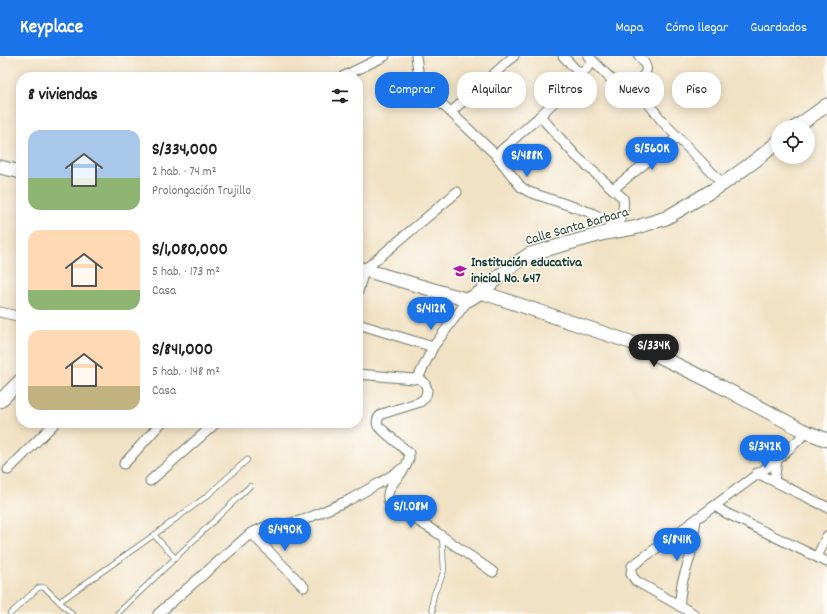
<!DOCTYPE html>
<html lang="es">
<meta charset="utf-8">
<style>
:root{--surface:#fff;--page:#f2f2f2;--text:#222;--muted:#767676;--accent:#1a73e8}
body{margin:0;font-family:Dekko,sans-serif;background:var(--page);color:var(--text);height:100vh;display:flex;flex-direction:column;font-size:15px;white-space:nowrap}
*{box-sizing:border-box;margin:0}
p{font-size:13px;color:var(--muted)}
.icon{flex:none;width:22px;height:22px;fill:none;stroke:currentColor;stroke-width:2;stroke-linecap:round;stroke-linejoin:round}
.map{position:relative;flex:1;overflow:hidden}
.sheet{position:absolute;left:16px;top:16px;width:347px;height:356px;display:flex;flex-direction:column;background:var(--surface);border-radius:16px;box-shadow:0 2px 10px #0003}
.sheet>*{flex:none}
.hud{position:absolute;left:375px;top:16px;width:380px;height:36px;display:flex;gap:8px}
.controls{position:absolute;left:771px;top:64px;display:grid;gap:8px}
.controls a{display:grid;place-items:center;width:44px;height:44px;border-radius:50%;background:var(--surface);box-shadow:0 2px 10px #0003;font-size:20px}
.price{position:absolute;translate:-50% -34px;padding:0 9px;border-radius:14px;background:var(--accent);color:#fff;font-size:13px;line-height:26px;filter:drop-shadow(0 1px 2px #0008)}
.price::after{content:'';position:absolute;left:50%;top:24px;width:12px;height:9px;margin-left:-6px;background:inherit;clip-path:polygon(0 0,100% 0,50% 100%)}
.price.selected{background:#222;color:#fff}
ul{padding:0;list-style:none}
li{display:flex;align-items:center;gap:12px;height:100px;padding:0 12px}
li span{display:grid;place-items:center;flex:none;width:112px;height:80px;border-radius:12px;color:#555}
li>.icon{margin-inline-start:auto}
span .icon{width:48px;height:48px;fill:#fffc;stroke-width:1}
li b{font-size:17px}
h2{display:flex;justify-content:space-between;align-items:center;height:48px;padding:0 12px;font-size:17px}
.chip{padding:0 14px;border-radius:16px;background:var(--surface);box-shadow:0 2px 10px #0003;font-size:14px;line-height:36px}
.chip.selected{background:var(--accent);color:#fff}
header{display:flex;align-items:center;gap:24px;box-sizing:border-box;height:56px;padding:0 20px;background:var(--accent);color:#fff}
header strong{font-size:19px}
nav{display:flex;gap:22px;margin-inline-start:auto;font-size:14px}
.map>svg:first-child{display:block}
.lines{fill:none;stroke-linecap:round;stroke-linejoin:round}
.lane-casing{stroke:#697767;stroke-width:6}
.street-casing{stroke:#697767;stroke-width:11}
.secondary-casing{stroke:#697767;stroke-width:15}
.lane{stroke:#fff;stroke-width:4.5}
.street{stroke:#fff;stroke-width:9}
.secondary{stroke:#fff;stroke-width:13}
.labels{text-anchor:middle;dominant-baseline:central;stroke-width:3;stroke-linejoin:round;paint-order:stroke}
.street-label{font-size:14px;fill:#1f3d34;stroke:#fdfcf7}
.poi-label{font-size:14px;font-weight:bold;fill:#1f3d34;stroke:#fdfcf7;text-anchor:start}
</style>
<header>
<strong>Keyplace</strong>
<nav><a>Mapa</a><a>Cómo llegar</a><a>Guardados</a></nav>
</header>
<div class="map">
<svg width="827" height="558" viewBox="0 0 827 558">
<rect width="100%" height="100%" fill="#fdfcf7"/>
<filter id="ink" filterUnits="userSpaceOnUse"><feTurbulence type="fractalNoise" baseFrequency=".025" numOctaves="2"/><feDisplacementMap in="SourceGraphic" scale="8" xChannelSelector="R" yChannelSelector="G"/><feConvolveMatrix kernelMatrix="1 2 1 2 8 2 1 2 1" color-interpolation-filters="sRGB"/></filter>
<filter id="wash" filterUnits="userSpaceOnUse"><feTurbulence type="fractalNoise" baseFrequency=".012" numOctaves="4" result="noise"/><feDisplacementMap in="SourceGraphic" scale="16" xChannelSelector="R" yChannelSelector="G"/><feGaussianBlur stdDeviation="0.9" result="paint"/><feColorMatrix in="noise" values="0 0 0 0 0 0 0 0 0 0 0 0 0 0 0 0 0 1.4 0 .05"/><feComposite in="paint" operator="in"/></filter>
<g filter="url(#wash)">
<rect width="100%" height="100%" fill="#f2e2c5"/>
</g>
<g filter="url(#ink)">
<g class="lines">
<!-- lane casing -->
<g class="lane-casing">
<g id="lane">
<path d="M 154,479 L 175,502"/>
<path d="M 59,546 L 154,479 L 207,440 L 247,404"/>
<path d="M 433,557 L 432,548 L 434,538 L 442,520 L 444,514 L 442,480"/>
<path d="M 10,558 L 38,532 L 42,531 L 45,532 L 72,558"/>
<path d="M 117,558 L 250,430"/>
</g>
</g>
<!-- street casing -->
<g class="street-casing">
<g id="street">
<path d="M 416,0 L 419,22 L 426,33 L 496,99 L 521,131 L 529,136 L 592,157 L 605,164 L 618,167"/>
<path d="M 563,0 L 580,18"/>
<path d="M 588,0 L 624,36 L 630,35 L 635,30 L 662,65 L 723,128"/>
<path d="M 342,21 L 385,0"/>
<path d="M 635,30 C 646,16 652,15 639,0"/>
<path d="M 451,56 L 514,0"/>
<path d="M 540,60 L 576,100 L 623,142 C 626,153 619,161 618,172"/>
<path d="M 496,99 L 540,60 L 593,6"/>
<path d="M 613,133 L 678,81"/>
<path d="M 358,236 L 364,214 L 457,136"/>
<path d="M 0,256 L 21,261"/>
<path d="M 358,268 L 433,291"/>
<path d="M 358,318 L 413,323 L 418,322"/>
<path d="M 418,322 L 433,291 L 468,244"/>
<path d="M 124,408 L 161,367"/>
<path d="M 404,413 C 397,424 382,435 390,448 L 436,476 L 493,516"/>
<path d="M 8,414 L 55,367"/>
<path d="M 757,417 L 827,451"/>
<path d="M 150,425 L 216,367"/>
<path d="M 774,425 L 777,404"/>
<path d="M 715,450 L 726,457 L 827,506"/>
<path d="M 251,477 L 304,531"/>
<path d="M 817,501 L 827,480"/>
<path d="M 679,550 L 682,527 L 690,501 L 696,464"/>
<path d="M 158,558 L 251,477 L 269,469 L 287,468 L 306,463 L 349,444 L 383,425 L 406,410 L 409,402 L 409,397 L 378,370 C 376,365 378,361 382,358 L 420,346 C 430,339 429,327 418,322"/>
<path d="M 694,558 L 636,525 L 631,518 L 632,510 L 777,404 L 807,376"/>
</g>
</g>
<!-- secondary casing -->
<g class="secondary-casing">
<g id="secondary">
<path d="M 796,71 L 827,49"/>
<path d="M 0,111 L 21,116"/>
<path d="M 358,212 L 468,244 L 481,236 L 513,209 L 530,198 L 605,177 L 634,172 L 666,162 L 723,128 L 756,104 L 778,86"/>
<path d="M 481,236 L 630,286 L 720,330 L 802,374 L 827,384"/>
<path d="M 0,345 L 21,324"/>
</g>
</g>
<!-- lane -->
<use href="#lane" class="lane"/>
<!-- street -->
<use href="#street" class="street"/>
<!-- secondary -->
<use href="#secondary" class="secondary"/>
</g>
</g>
<!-- icons -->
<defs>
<g id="school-bare" transform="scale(1.08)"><path d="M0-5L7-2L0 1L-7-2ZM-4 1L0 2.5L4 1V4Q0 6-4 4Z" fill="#b5179e" stroke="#fdfcf7" stroke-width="2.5" paint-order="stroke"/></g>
</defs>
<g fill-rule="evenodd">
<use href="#school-bare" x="460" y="215"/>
</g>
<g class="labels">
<!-- street labels -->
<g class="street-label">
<text transform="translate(577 171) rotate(-16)">Calle Santa Barbara</text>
</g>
<!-- poi labels -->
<g class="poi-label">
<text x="471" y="207">Institución educativa<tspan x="471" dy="16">inicial No. 647</tspan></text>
</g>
</g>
</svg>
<div class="controls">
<a><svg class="icon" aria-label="locate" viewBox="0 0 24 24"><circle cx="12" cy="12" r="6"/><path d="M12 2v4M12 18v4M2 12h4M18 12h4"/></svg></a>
</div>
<b class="price" style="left:652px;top:115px">S/560K</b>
<b class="price" style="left:527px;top:122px">S/488K</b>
<b class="price" style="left:431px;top:275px">S/412K</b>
<b class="price selected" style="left:654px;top:312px">S/334K</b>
<b class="price" style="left:765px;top:413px">S/342K</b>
<b class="price" style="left:411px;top:473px">S/1.08M</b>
<b class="price" style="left:285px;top:496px">S/490K</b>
<b class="price" style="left:677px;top:506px">S/841K</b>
<div class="hud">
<a class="chip selected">Comprar</a>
<a class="chip">Alquilar</a>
<a class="chip">Filtros</a>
<a class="chip">Nuevo</a>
<a class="chip">Piso</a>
</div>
<section class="sheet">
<h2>8 viviendas<svg class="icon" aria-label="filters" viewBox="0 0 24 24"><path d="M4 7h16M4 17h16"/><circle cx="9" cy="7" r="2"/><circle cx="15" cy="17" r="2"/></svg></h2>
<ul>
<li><span style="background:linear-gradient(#a9c7e8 60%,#8fb573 0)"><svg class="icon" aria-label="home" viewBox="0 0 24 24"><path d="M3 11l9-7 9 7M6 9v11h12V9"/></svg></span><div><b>S/334,000</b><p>2 hab. · 74 m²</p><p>Prolongación Trujillo</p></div></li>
<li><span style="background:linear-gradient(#ffd9b3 75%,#8fb573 0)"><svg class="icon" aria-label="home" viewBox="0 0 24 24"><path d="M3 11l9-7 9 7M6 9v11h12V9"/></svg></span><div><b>S/1,080,000</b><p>5 hab. · 173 m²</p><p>Casa</p></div></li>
<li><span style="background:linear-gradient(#ffd9b3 70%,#c2b280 0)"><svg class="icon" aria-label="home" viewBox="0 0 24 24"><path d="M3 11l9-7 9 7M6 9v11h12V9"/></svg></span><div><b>S/841,000</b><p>5 hab. · 148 m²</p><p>Casa</p></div></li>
</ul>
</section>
</div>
